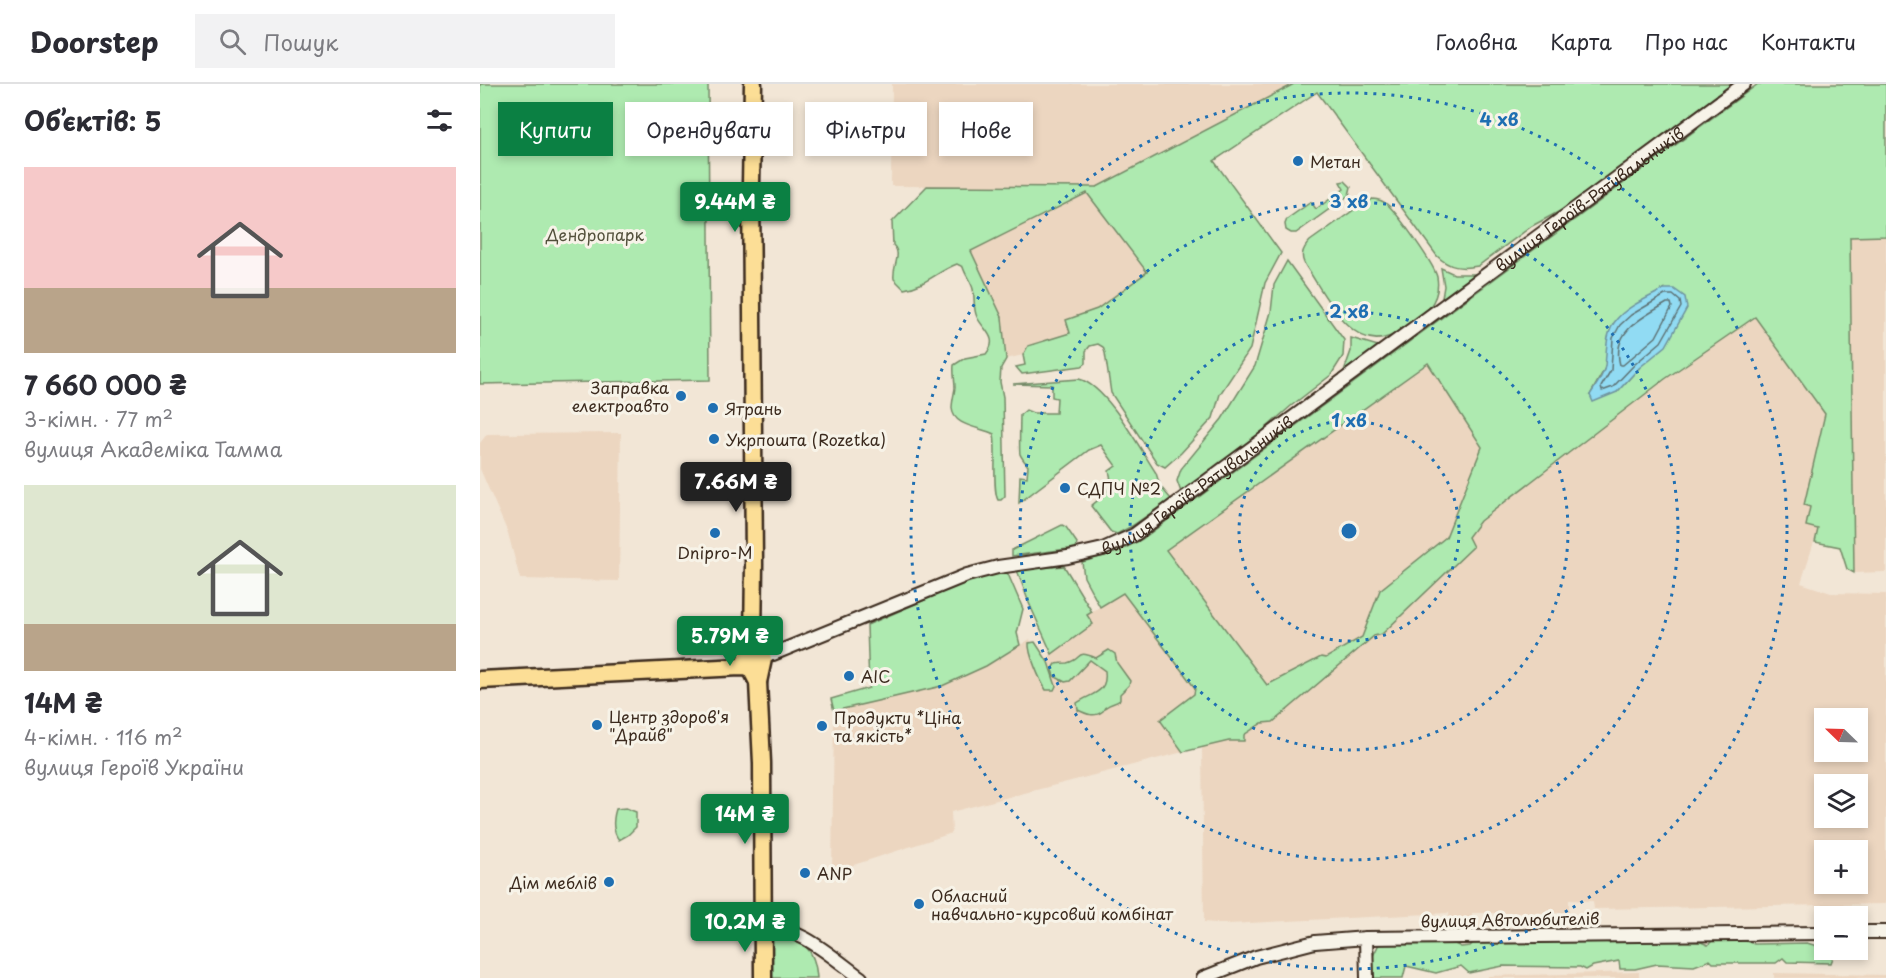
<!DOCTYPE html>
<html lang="uk">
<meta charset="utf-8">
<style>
:root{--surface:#fff;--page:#f2f2f3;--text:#2b2b33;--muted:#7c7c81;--line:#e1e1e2;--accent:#0b8043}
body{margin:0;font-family:"Playpen Sans",sans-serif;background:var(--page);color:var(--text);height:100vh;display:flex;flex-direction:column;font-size:22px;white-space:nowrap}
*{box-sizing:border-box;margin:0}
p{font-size:20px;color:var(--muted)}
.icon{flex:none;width:33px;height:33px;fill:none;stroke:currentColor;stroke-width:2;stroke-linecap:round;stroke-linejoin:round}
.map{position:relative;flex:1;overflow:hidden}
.drawer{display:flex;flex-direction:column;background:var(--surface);width:480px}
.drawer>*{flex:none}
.banner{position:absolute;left:18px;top:18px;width:570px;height:54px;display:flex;gap:12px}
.needle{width:39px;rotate:293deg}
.buttons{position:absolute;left:1334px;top:624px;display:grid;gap:12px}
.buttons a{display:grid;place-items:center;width:54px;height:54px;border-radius:0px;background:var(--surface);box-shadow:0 3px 9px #0003;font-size:30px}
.price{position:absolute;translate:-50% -51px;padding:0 14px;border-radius:6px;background:var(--accent);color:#fff;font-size:20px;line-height:39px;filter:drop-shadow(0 2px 3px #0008)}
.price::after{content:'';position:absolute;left:50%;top:36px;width:18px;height:14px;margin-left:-9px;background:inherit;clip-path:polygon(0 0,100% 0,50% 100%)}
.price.on{background:#222;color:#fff}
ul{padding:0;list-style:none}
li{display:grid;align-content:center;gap:12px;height:318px;padding:0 24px}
li span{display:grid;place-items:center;height:186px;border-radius:0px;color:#555}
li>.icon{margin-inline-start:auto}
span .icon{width:108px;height:108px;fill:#fffc;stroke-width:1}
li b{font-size:26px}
h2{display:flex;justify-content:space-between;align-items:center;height:72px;padding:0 24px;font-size:26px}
.tag{padding:0 21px;border-radius:0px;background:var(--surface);box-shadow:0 3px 9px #0003;font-size:21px;line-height:54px}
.tag.on{background:var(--accent);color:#fff}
header{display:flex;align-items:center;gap:36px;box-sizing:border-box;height:84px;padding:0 30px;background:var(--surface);border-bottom:2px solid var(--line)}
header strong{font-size:28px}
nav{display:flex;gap:33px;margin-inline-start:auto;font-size:21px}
.search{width:420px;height:54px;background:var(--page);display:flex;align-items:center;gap:15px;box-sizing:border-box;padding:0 21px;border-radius:0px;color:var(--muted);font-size:22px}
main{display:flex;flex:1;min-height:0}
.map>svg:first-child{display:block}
.built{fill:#ecd6c0;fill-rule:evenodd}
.green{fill:#aeeab0;stroke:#748a67;stroke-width:1.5;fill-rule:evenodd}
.water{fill:#91dbf3;stroke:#6f949e;stroke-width:1.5}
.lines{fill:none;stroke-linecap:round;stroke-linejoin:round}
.shore{stroke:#5d7173;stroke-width:1.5}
.minor-casing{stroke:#3b2a1e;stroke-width:16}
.major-casing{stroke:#3b2a1e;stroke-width:21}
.minor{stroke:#f7f3e8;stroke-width:12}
.major{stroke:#fcde96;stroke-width:16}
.ring{fill:none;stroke:#1f6fb2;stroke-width:3;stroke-dasharray:3 6}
.poi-dot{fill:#1f6fb2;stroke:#f7f3e8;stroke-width:2}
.labels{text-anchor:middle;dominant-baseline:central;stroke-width:6;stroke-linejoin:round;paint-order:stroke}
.poi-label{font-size:16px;fill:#3b2a1e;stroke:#f7f3e8;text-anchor:start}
.street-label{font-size:16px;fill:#3b2a1e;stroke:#f7f3e8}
.park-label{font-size:16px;fill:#52503b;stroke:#f7f3e8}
.centre{fill:#1f6fb2;stroke:#f7f3e8;stroke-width:3}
.ring-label{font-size:18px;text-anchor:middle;font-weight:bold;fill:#1f6fb2;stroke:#f7f3e8;stroke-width:6;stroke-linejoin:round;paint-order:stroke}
</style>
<header>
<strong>Doorstep</strong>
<div class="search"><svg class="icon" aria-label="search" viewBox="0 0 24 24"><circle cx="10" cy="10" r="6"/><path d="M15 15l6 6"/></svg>Пошук</div>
<nav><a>Головна</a><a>Карта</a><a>Про нас</a><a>Контакти</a></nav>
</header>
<main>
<section class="drawer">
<h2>Об’єктів: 5<svg class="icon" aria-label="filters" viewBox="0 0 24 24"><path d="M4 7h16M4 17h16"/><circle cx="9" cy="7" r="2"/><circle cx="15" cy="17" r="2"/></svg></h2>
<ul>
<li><span style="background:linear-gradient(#f6c9c9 65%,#b9a48a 0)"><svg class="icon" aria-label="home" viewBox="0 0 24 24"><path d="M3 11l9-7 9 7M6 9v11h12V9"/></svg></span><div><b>7 660 000 ₴</b><p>3-кімн. · 77 m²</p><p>вулиця Академіка Тамма</p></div></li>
<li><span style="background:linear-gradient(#dfe7d0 75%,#b9a48a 0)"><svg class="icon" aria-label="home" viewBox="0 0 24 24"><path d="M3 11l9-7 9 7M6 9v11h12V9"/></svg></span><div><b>14M ₴</b><p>4-кімн. · 116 m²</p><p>вулиця Героїв України</p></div></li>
</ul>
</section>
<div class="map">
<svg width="1406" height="894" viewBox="0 0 1406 894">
<rect width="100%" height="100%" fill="#f2e6d6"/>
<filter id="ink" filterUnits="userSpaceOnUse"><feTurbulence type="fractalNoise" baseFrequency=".0167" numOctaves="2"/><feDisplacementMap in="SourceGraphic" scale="12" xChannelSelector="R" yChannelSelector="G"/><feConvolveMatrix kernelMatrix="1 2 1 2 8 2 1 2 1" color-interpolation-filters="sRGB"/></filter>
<g filter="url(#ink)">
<!-- built -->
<g class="built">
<path d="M 412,0 L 814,0 L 617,103 L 411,102 Z"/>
<path d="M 606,108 L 667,188 L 617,225 L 587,236 L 590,249 L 548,262 L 543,271 L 526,275 L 522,233 L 491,167 Z"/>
<path d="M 1406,152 L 1406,488 L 1374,489 L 1370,153 Z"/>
<path d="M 1275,233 L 1345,330 L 1324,421 L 1331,422 L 1338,445 L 1321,499 L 1351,509 L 1406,510 L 1406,820 L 1114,825 L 1113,817 L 1089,816 L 1089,829 L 992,829 L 992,834 L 969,835 L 969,829 L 748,840 L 724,838 L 722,663 L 749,657 L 764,657 L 764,652 L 782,639 L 793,638 L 894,552 L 902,550 L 993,464 L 988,453 L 1000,437 L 1185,295 ZM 1344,634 L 1377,634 L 1377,668 L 1344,668 ZM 1344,700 L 1377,700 L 1377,734 L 1344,734 ZM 1344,766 L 1377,766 L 1377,800 L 1344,800 Z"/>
<path d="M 948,279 L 1002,363 L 966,453 L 900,506 L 882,553 L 846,574 L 841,574 L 788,601 L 686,466 Z"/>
<path d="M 141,349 L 139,497 L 40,495 L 28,449 L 0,385 L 0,359 L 7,350 Z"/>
<path d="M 643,508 L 715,604 L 714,610 L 680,636 L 703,668 L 471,728 L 472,749 L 352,788 L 354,627 L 462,602 L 506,582 L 550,555 L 559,580 L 612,540 L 607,531 Z"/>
<path d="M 1159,888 L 1159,894 L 1008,894 L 1008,892 Z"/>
<path d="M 1294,889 L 1406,891 L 1406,894 L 1294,894 Z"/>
</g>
<!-- green -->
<g class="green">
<path d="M 0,0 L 228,0 L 230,296 L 0,300 Z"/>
<path d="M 814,0 L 1252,0 L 1082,126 L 1052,142 L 998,182 C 981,185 969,184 957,172 L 837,8 L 734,77 L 801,169 L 785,199 L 770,265 L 740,310 L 733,334 L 701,369 L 685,383 L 677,379 L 631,309 L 625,269 L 623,263 L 618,260 L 610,262 L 606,267 L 606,279 L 602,282 L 542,290 L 536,283 L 545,281 L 543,271 L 548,262 L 590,249 L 586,236 L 617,225 L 667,188 L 607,109 L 491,167 L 522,233 L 526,275 L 521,284 L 520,298 L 523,313 L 525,412 L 521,416 L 518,416 C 512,406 517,367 514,350 C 501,343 473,343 472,324 C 472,318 474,310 475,304 C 475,296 473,289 474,281 L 485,274 L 506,270 C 520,254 503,246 497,233 C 493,225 495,214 493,205 C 491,197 485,191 483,183 L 477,180 C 458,187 445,202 424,205 L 414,195 C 412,181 423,171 413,161 L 412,138 L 447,102 L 617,103 Z"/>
<path d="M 1278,0 L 1406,0 L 1406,152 L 1370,153 L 1374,489 L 1367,485 L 1360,463 L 1335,458 L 1338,445 L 1326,442 L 1330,423 L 1324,421 L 1345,330 L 1275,233 L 1185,295 L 1000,437 L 988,453 L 993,463 L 902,550 L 894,552 L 793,638 L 782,639 L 764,651 L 764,657 L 749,657 L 703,668 L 680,636 L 714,610 L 715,604 L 643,509 L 620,523 L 604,493 L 602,478 L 638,468 L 662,455 ZM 1184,205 L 1159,284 L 1137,308 L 1110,311 L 1125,284 L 1148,226 ZM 948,279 L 1002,363 L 966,453 L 900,506 L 882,553 L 846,574 L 841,573 L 787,601 L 686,466 Z"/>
<path d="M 865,97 L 871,103 L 869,111 L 816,149 L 811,149 L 806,146 L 805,140 L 807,135 L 831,118 L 836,125 L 864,105 L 860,98 Z"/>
<path d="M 892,115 C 898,115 904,117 909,122 C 919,132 954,180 957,193 C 959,204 956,215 949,224 C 937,233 923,248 908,253 C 871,267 844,209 827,184 C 820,174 821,166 830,157 L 885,118 Z"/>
<path d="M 807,177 L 864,256 L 863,272 L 851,291 L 811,322 L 778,351 L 701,408 L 697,397 L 701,385 L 742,335 L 775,282 L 791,228 L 794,201 Z"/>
<path d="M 961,184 L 974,190 L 995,190 L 962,214 L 964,202 Z"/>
<path d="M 871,254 L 898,262 L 864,287 L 871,267 Z"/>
<path d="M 599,295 C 627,302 660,365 676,389 L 680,402 L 691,415 L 652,442 L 637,450 L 631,448 L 611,422 C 624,411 635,405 629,387 L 636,382 L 621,361 L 609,366 L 539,419 L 540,392 L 547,393 L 548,382 C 545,378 541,373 540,370 C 539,368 540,335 540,331 L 546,326 L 553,329 L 576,329 L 577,314 L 572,313 L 572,301 L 533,300 Z"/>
<path d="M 582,441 L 586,443 L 597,459 L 596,464 L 532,472 L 532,466 Z"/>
<path d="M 584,482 L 612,528 L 607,531 L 613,540 L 572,570 L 549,519 L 537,486 Z"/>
<path d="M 523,488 L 528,490 L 543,525 L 537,549 L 540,561 L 506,582 L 462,602 L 354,627 L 351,615 L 389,604 L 387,541 L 488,497 Z"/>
<path d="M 555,558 L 568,578 L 576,602 L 574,606 L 566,606 C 560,596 548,570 549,559 Z"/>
<path d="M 629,566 L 635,570 L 637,579 L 650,597 L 649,601 L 640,610 L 640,616 C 635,620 631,619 626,623 C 624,623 624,626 623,627 C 615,634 606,630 598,626 L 597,619 C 611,609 628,610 625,587 L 610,576 L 590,597 L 585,598 L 574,592 L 572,586 L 576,580 C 580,579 584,579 587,579 C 604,575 594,565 616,574 Z"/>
<path d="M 146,724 L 156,728 L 156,743 L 148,751 L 139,756 C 132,747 133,735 136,725 Z"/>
<path d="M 297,849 C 324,857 335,864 337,894 L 288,894 L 290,852 Z"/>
<path d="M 1137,854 L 1221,858 L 1228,861 L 1234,855 L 1260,855 L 1274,860 L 1327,859 L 1337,862 L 1344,860 L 1344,866 L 1359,866 L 1354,871 L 1351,879 L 1307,878 L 1303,874 L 1296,879 L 1233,879 L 1230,876 L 1214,882 L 1177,880 L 1155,885 L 1140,885 L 1139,877 L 1113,882 L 1106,886 L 1100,883 L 1023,882 L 989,889 L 981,882 L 956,889 L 926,882 L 923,894 L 891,894 L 893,872 L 899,860 L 968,857 L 981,863 L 990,862 L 997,856 L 1116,855 L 1129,859 Z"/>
</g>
<!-- water -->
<path class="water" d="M 1184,205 L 1194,205 L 1205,213 L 1207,224 L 1186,262 L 1159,284 L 1137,308 L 1113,318 L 1110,311 C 1115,303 1124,291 1125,282 C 1127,265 1125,250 1136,236 C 1147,222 1168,214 1184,205 Z"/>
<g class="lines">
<!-- shore -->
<g class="shore">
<path d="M 1185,211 L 1193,211 L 1200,217 L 1201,223 L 1181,258 L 1155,280 L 1133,303 L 1122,307 L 1121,303 L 1131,286 L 1133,254 L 1140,241 L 1151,231 Z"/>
<path d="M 1187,219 L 1191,219 L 1192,223 L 1176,253 L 1143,281 L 1140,281 C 1131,247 1163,233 1187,219 Z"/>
</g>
<!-- minor casing -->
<g class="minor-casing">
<g id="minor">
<path id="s1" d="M 293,570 L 487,491 L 518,483 L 588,473 L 623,465 L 654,451 L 1264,0"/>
<path d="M 283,843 C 319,841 353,874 381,894"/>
<path d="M 1377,848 L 1406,848"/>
<path d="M 886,854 L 887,894"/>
<path d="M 723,894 L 776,873 L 835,858 L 886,854 L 1344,849"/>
</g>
</g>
<!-- major casing -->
<g class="major-casing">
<g id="major">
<path d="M 273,0 L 271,100 L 274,480 L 273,558 L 266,575 L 278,598"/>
<path d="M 273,558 L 283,575 L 278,598 L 282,679 L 283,894"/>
<path d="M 0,596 L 260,583 L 278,584"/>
</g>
</g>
<!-- minor -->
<use href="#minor" class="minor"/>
<!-- major -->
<use href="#major" class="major"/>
</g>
</g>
<!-- distance rings -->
<g class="ring">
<circle cx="869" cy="447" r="110"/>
<circle cx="869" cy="447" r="219"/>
<circle cx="869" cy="447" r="329"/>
<circle cx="869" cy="447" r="438"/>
</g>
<!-- markers -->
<g class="poi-dot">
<circle cx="818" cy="77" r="6"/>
<circle cx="201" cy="312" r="6"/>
<circle cx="233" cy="324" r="6"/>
<circle cx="234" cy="355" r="6"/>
<circle cx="585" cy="404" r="6"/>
<circle cx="235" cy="449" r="6"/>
<circle cx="369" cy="592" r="6"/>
<circle cx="117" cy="641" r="6"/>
<circle cx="342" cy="642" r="6"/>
<circle cx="325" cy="789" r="6"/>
<circle cx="129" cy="798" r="6"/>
<circle cx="439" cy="820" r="6"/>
</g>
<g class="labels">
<!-- poi labels -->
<g class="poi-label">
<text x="830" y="77">Метан</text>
<text x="189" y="303" text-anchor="end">Заправка<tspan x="189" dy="18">електроавто</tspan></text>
<text x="245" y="324">Ятрань</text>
<text x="246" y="355">Укрпошта (Rozetka)</text>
<text x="597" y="404">СДПЧ №2</text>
<text x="235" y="468" text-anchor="middle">Dnipro-M</text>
<text x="381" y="592">АІС</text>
<text x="129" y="632">Центр здоров'я<tspan x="129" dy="18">"Драйв"</tspan></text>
<text x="354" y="633">Продукти *Ціна<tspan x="354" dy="18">та якість*</tspan></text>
<text x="337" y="789">ANP</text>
<text x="117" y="798" text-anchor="end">Дім меблів</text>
<text x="451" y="811">Обласний<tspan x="451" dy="18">навчально-курсовий комбінат</tspan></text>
</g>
<!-- street labels -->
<g class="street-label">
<text stroke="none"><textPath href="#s1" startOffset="948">вулиця Героїв-Рятувальників</textPath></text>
<text stroke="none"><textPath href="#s1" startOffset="462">вулиця Героїв-Рятувальників</textPath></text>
<text transform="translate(1030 835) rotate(-1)">вулиця Автолюбителів</text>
</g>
<!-- park labels -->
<g class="park-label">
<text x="115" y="150">Дендропарк</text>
</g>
</g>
<circle cx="869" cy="447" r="9" class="centre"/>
<g class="ring-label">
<text x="1019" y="42">4 хв</text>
<text x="869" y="124">3 хв</text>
<text x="869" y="234">2 хв</text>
<text x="869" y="343">1 хв</text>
</g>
</svg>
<div class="buttons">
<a><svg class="needle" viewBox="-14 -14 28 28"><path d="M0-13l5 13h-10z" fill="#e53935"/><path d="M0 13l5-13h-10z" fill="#7c7c81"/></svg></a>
<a><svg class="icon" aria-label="layers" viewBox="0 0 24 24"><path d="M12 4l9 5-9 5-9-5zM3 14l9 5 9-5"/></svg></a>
<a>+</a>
<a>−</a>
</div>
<b class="price" style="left:255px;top:149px">9.44M ₴</b>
<b class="price on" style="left:256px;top:429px">7.66M ₴</b>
<b class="price" style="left:250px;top:583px">5.79M ₴</b>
<b class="price" style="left:265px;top:761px">14M ₴</b>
<b class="price" style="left:265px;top:869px">10.2M ₴</b>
<div class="banner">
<a class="tag on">Купити</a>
<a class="tag">Орендувати</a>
<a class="tag">Фільтри</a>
<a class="tag">Нове</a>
</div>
</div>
</main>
